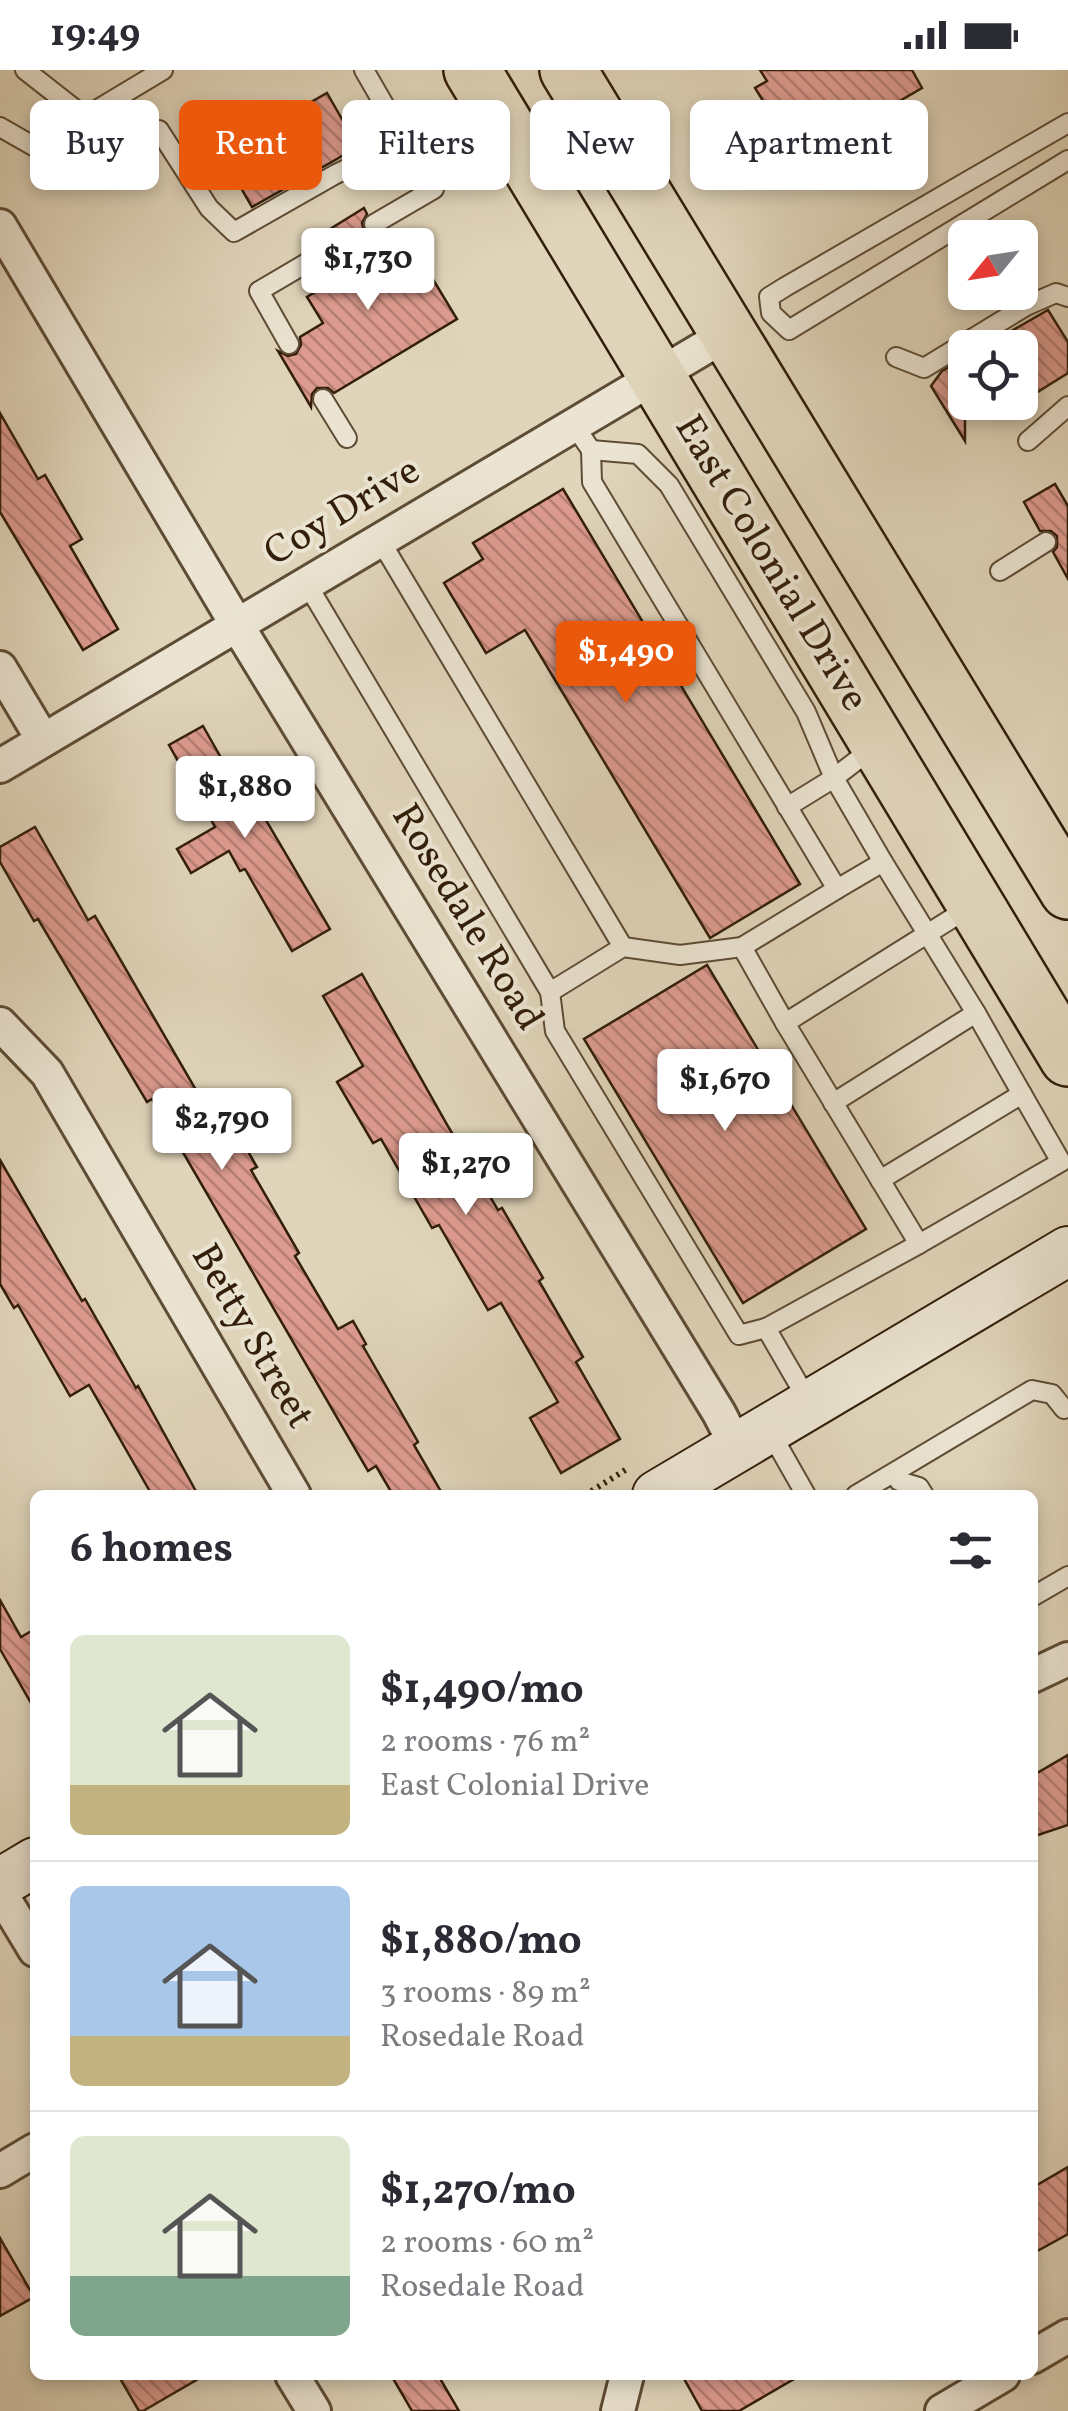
<!DOCTYPE html>
<meta charset="utf-8">
<style>
:root{--surface:#fff;--page:#f2f2f3;--text:#2b2b33;--muted:#7c7c81;--line:#e1e1e2;--accent:#ea580c}
body{margin:0;font-family:Vollkorn,serif;background:var(--page);color:var(--text);height:100vh;display:flex;flex-direction:column;font-size:38px;white-space:nowrap}
*{box-sizing:border-box;margin:0}
p{font-size:32px;color:var(--muted)}
.icon{flex:none;width:55px;height:55px;fill:none;stroke:currentColor;stroke-width:2;stroke-linecap:round;stroke-linejoin:round}
.map{position:relative;flex:1;overflow:hidden}
.panel{position:absolute;left:30px;top:1420px;width:1008px;height:890px;display:flex;flex-direction:column;background:var(--surface);border-radius:15px;box-shadow:0 5px 15px #0003}
.panel>*{flex:none}
.top-card{position:absolute;left:30px;top:30px;width:1010px;height:90px;display:flex;gap:20px}
.needle{width:65px;rotate:240deg}
.buttons{position:absolute;left:948px;top:150px;display:grid;gap:20px}
.buttons a{display:grid;place-items:center;width:90px;height:90px;border-radius:15px;background:var(--surface);box-shadow:0 5px 15px #0003;font-size:50px}
.price{position:absolute;translate:-50% -85px;padding:0 22px;border-radius:10px;background:#fff;color:#222;font-size:32px;line-height:65px;filter:drop-shadow(0 2px 5px #0008)}
.price::after{content:'';position:absolute;left:50%;top:60px;width:30px;height:22px;margin-left:-15px;background:inherit;clip-path:polygon(0 0,100% 0,50% 100%)}
.price.current{background:var(--accent);color:#fff}
ul{padding:0;list-style:none}
li{display:flex;align-items:center;gap:30px;height:250px;padding:0 40px}
li+li{border-top:2px solid var(--line)}
li span{display:grid;place-items:center;flex:none;width:280px;height:200px;border-radius:15px;color:#555}
li>.icon{margin-inline-start:auto}
span .icon{width:120px;height:120px;fill:#fffc;stroke-width:1}
li b{font-size:42px}
h2{display:flex;justify-content:space-between;align-items:center;height:120px;padding:0 40px;font-size:42px}
.tag{padding:0 35px;border-radius:15px;background:var(--surface);box-shadow:0 5px 15px #0003;font-size:35px;line-height:90px}
.tag.current{background:var(--accent);color:#fff}
.status{display:flex;justify-content:space-between;align-items:center;height:70px;padding:0 50px;background:var(--surface);direction:ltr}
.status svg{height:28px;fill:currentColor}
.map>svg:first-child{display:block}
.building{fill:url(#building-back-hatch);stroke:#321e09;stroke-width:2.5}
.lines{fill:none;stroke-linecap:round;stroke-linejoin:round}
.lane-casing{stroke:#5e4c35;stroke-width:22}
.street-casing{stroke:#5e4c35;stroke-width:38}
.secondary-casing{stroke:#321e09;stroke-width:52}
.highway-casing{stroke:#321e09;stroke-width:60}
.path{stroke:#321e09;stroke-width:6;stroke-dasharray:2.5 5;stroke-linecap:butt}
.lane{stroke:#ebe4d2;stroke-width:18}
.street{stroke:#ebe4d2;stroke-width:32}
.secondary{stroke:#ebe4d2;stroke-width:48}
.highway{stroke:#e0d5ba;stroke-width:55}
.labels{text-anchor:middle;dominant-baseline:central;stroke-width:8;stroke-linejoin:round;paint-order:stroke}
.street-label{font-size:40px;fill:#321e09;stroke:#ebe4d2}
</style>
<div class="status"><b>19:49</b><svg viewBox="0 0 49 12"><path d="M0 12V9h3v3zM5 12V6h3v6zM10 12V3h3v9zM15 12V0h3v12zM26 1h20v11H26zM47 4h2v5h-2z"/></svg></div>
<div class="map">
<svg width="1068" height="2341" viewBox="0 0 1068 2341">
<defs>
<pattern id="building-back-hatch" width="6" height="6" patternUnits="userSpaceOnUse" patternTransform="scale(2.5)"><rect width="6" height="6" fill="#dd9b8f"/><path d="M-1 5l2 2M0 0l6 6M5-1l2 2" fill="none" stroke="#b47e73"/></pattern>
</defs>
<rect width="100%" height="100%" fill="#e0d5ba"/>
<filter id="stains"><feTurbulence type="fractalNoise" baseFrequency=".002" numOctaves="4"/><feColorMatrix values="0 0 0 0 .2 0 0 0 0 .09 0 0 0 0 .02 0 0 0 .5 -.17"/></filter>
<radialGradient id="worn" r=".72"><stop offset=".6" stop-color="#630" stop-opacity="0"/><stop offset="1" stop-color="#630" stop-opacity=".3"/></radialGradient>
<!-- building -->
<g class="building">
<path d="M 760,0 L 912,0 L 922,18 L 815,80 L 788,32 L 770,42 L 755,18 L 767,11 Z"/>
<path d="M 327,23 L 358,77 L 252,137 L 221,83 Z"/>
<path d="M 364,138 L 367,144 L 362,153 L 364,161 L 373,166 L 380,165 L 389,180 L 408,168 L 457,249 L 334,323 L 328,318 L 317,318 L 312,324 L 311,337 L 278,281 L 288,286 L 296,284 L 301,275 L 300,267 L 323,253 L 307,227 L 354,198 L 345,185 L 351,175 L 349,167 L 340,162 L 333,163 L 330,159 Z"/>
<path d="M 1048,240 L 1068,272 L 1068,303 L 1020,333 L 1020,278 L 982,278 Z"/>
<path d="M 965,288 L 965,371 L 931,316 L 942,301 Z"/>
<path d="M 0,343 L 38,409 L 45,405 L 82,469 L 70,476 L 118,559 L 83,580 L 0,442 Z"/>
<path d="M 1055,414 L 1068,436 L 1068,509 L 1053,482 L 1057,477 L 1057,466 L 1051,461 L 1040,461 L 1024,432 Z"/>
<path d="M 563,419 L 800,814 L 710,868 L 525,560 L 486,583 L 444,513 L 483,489 L 473,473 Z"/>
<path d="M 203,656 L 246,732 L 253,728 L 330,859 L 292,881 L 245,799 L 240,801 L 229,781 L 191,803 L 177,779 L 215,757 L 169,675 Z"/>
<path d="M 35,757 L 88,850 L 95,846 L 200,1027 L 212,1020 L 257,1097 L 251,1100 L 299,1183 L 295,1186 L 338,1259 L 353,1251 L 366,1274 L 363,1276 L 418,1372 L 414,1375 L 443,1425 L 393,1425 L 376,1396 L 368,1401 L 152,1029 L 147,1032 L 38,849 L 34,851 L 0,792 L 0,777 Z"/>
<path d="M 707,895 L 866,1159 L 743,1233 L 584,969 Z"/>
<path d="M 362,904 L 449,1058 L 498,1140 L 502,1138 L 543,1208 L 539,1211 L 583,1287 L 576,1292 L 620,1369 L 561,1403 L 530,1348 L 558,1332 L 501,1233 L 488,1240 L 439,1155 L 432,1158 L 381,1069 L 373,1073 L 337,1012 L 363,996 L 323,926 Z"/>
<path d="M 0,1090 L 82,1231 L 85,1229 L 136,1318 L 138,1316 L 198,1425 L 152,1425 L 89,1315 L 70,1326 L 18,1235 L 14,1238 L 0,1214 Z"/>
<path d="M 0,1530 L 21,1567 L 35,1559 L 35,1640 L 0,1579 Z"/>
<path d="M 1068,1685 L 1068,1755 L 1032,1767 L 1032,1706 Z"/>
<path d="M 1068,2097 L 1068,2164 L 1032,2184 L 1032,2118 Z"/>
<path d="M 0,2168 L 34,2227 L 0,2246 Z"/>
<path d="M 118,2305 L 205,2305 L 143,2341 L 139,2341 Z"/>
<path d="M 391,2305 L 438,2305 L 459,2341 L 412,2341 Z"/>
<path d="M 682,2305 L 801,2305 L 739,2341 L 702,2341 Z"/>
</g>
<g class="lines">
<!-- lane casing -->
<g class="lane-casing">
<g id="lane">
<path d="M 25,0 L 85,47"/>
<path d="M 364,0 L 405,71 L 439,69 L 489,39"/>
<path d="M 1068,53 L 785,217 L 769,227 L 771,243 L 789,260 L 1068,90"/>
<path d="M 0,57 L 35,77 L 163,0"/>
<path d="M 159,60 L 209,138 L 234,162 L 336,104 L 405,71"/>
<path d="M 374,154 L 434,119"/>
<path d="M 289,274 L 259,221 L 339,174"/>
<path d="M 896,287 L 924,298 L 1026,236 L 1056,223 L 1068,227"/>
<path d="M 323,329 L 347,368"/>
<path d="M 574,355 L 591,380 L 592,412 L 837,819 L 883,792 L 976,943"/>
<path d="M 1028,371 L 1068,336"/>
<path d="M 591,380 L 638,384 L 669,415 L 806,642 L 834,708 L 874,677"/>
<path d="M 380,470 L 623,877"/>
<path d="M 1000,501 L 1046,472"/>
<path d="M 307,514 L 550,922 L 555,961 L 739,1265 L 766,1258"/>
<path d="M 787,737 L 834,708 L 883,792"/>
<path d="M 550,922 L 623,877 L 680,885 L 742,877"/>
<path d="M 785,953 L 742,877 L 837,819"/>
<path d="M 833,1033 L 976,943 L 1022,1024"/>
<path d="M 880,1110 L 1022,1024 L 1061,1092 L 919,1174"/>
<path d="M 810,1334 L 766,1258 L 919,1174 L 785,953 L 970,837"/>
<path d="M 769,1360 L 806,1425"/>
<path d="M 899,1411 L 919,1417 L 924,1425"/>
<path d="M 856,1425 L 1032,1320 L 1052,1324 L 1064,1339"/>
<path d="M 1032,1527 L 1068,1506"/>
</g>
</g>
<!-- street casing -->
<g class="street-casing">
<g id="street">
<path d="M 0,156 L 237,555 L 719,1343 L 737,1378"/>
<path d="M 0,598 L 43,670"/>
<path d="M 0,696 L 729,263"/>
<path d="M 0,954 L 47,1003 L 294,1425"/>
<path d="M 1032,1606 L 1068,1589"/>
<path d="M 0,1822 L 35,1880"/>
<path d="M 0,2101 L 35,2080"/>
<path d="M 1032,2287 L 1068,2266"/>
<path d="M 292,2305 L 314,2341"/>
<path d="M 618,2341 L 627,2305"/>
<path d="M 942,2341 L 1003,2305"/>
</g>
</g>
<!-- secondary casing -->
<g class="secondary-casing">
<g id="secondary">
<path d="M 657,1425 L 1068,1181"/>
<path d="M 0,1813 L 35,1792"/>
</g>
</g>
<!-- highway casing -->
<g class="highway-casing">
<g id="highway">
<path d="M 472,0 L 1068,988"/>
<path d="M 568,0 L 1068,821"/>
</g>
</g>
<!-- path -->
<path class="path" d="M 585,1425 L 627,1399"/>
<!-- lane -->
<use href="#lane" class="lane"/>
<!-- street -->
<use href="#street" class="street"/>
<!-- secondary -->
<use href="#secondary" class="secondary"/>
<!-- highway -->
<use href="#highway" class="highway"/>
</g>
<g class="labels">
<!-- street labels -->
<g class="street-label">
<text transform="translate(343 443) rotate(-31)">Coy Drive</text>
<text transform="translate(770 494) rotate(59)">East Colonial Drive</text>
<text transform="translate(466 848) rotate(59)">Rosedale Road</text>
<text transform="translate(251 1267) rotate(60)">Betty Street</text>
</g>
</g>
<rect width="100%" height="100%" filter="url(#stains)"/>
<rect width="100%" height="100%" fill="url(#worn)"/>
</svg>
<div class="buttons">
<a><svg class="needle" viewBox="-14 -14 28 28"><path d="M0-13l5 13h-10z" fill="#e53935"/><path d="M0 13l5-13h-10z" fill="#7c7c81"/></svg></a>
<a><svg class="icon" aria-label="locate" viewBox="0 0 24 24"><circle cx="12" cy="12" r="6"/><path d="M12 2v4M12 18v4M2 12h4M18 12h4"/></svg></a>
</div>
<b class="price" style="left:368px;top:243px">$1,730</b>
<b class="price current" style="left:626px;top:636px">$1,490</b>
<b class="price" style="left:245px;top:771px">$1,880</b>
<b class="price" style="left:725px;top:1064px">$1,670</b>
<b class="price" style="left:222px;top:1103px">$2,790</b>
<b class="price" style="left:466px;top:1148px">$1,270</b>
<div class="top-card">
<a class="tag">Buy</a>
<a class="tag current">Rent</a>
<a class="tag">Filters</a>
<a class="tag">New</a>
<a class="tag">Apartment</a>
</div>
<section class="panel">
<h2>6 homes<svg class="icon" aria-label="filters" viewBox="0 0 24 24"><path d="M4 7h16M4 17h16"/><circle cx="9" cy="7" r="2"/><circle cx="15" cy="17" r="2"/></svg></h2>
<ul>
<li><span style="background:linear-gradient(#dfe7d0 75%,#c2b280 0)"><svg class="icon" aria-label="home" viewBox="0 0 24 24"><path d="M3 11l9-7 9 7M6 9v11h12V9"/></svg></span><div><b>$1,490/mo</b><p>2 rooms · 76 m²</p><p>East Colonial Drive</p></div></li>
<li><span style="background:linear-gradient(#a9c7e8 75%,#c2b280 0)"><svg class="icon" aria-label="home" viewBox="0 0 24 24"><path d="M3 11l9-7 9 7M6 9v11h12V9"/></svg></span><div><b>$1,880/mo</b><p>3 rooms · 89 m²</p><p>Rosedale Road</p></div></li>
<li><span style="background:linear-gradient(#dfe7d0 70%,#7fa58c 0)"><svg class="icon" aria-label="home" viewBox="0 0 24 24"><path d="M3 11l9-7 9 7M6 9v11h12V9"/></svg></span><div><b>$1,270/mo</b><p>2 rooms · 60 m²</p><p>Rosedale Road</p></div></li>
</ul>
</section>
</div>
